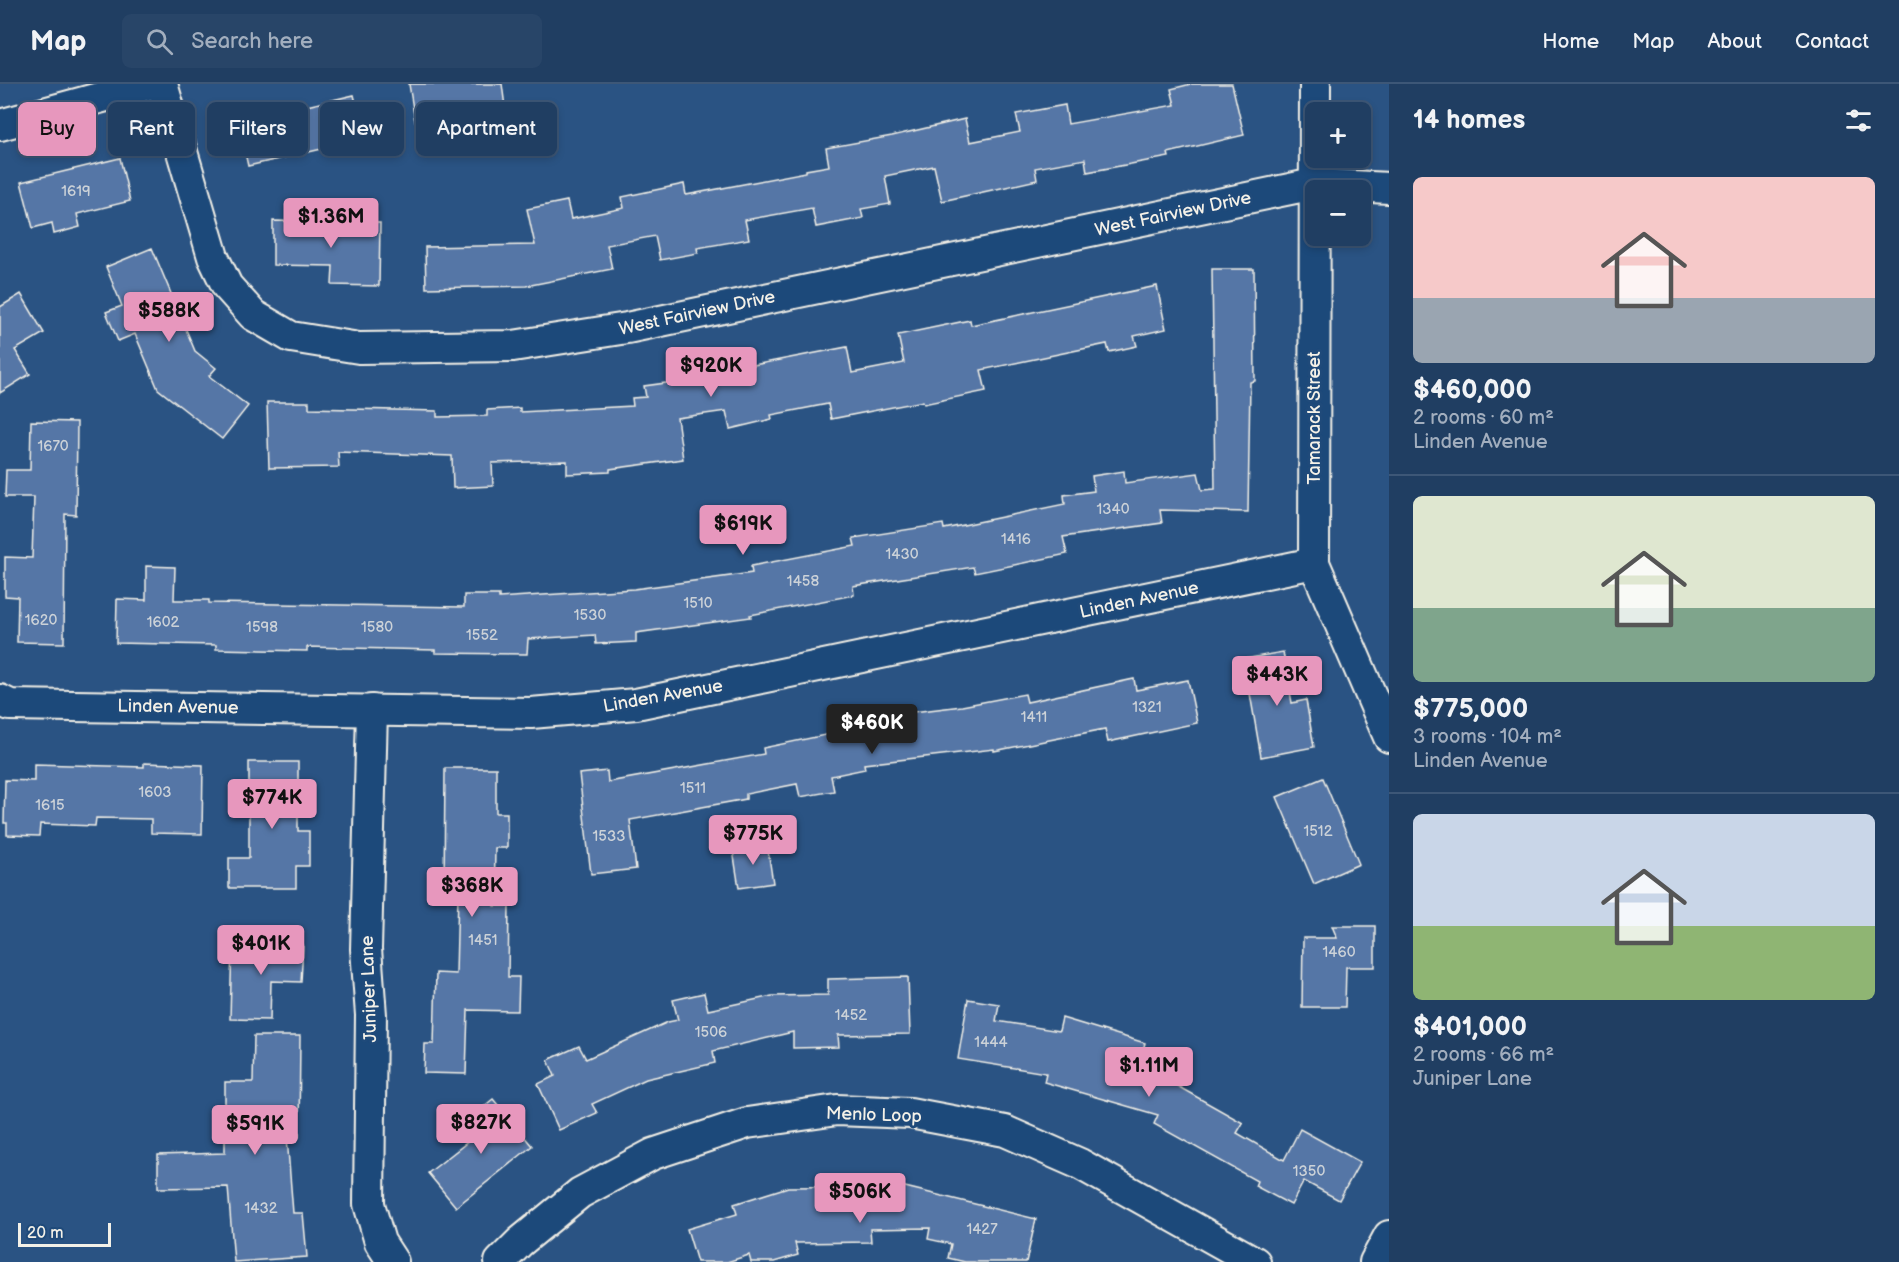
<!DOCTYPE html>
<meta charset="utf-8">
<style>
:root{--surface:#203e62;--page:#284568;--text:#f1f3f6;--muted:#a2aebe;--line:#3d5777;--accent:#e797bd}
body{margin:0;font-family:"Balsamiq Sans",sans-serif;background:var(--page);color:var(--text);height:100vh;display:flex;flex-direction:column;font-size:22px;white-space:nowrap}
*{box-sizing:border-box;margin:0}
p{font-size:20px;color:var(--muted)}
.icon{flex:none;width:33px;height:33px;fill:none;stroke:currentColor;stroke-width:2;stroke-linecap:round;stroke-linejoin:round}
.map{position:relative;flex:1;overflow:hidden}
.panel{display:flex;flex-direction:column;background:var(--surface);width:510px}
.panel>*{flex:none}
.top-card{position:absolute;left:18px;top:18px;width:570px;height:54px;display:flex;gap:12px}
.controls{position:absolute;left:1305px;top:18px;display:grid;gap:12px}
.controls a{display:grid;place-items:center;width:66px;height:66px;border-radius:9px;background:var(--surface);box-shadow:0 3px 9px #0003,0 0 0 2px var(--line);font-size:30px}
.scale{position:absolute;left:18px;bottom:15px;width:93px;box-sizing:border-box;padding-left:6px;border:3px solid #f4f1e8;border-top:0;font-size:16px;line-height:21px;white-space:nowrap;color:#f4f1e8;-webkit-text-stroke:4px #1f4a7a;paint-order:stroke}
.price{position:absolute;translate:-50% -51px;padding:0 14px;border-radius:6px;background:var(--accent);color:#111;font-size:20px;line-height:39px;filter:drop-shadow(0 2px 3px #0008)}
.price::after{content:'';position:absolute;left:50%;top:36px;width:18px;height:14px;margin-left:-9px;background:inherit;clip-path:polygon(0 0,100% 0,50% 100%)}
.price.active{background:#222;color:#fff}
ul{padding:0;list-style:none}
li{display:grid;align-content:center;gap:12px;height:318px;padding:0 24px}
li+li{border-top:2px solid var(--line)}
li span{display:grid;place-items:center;height:186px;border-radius:9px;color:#555}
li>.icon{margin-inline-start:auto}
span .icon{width:108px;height:108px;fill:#fffc;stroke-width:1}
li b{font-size:26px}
h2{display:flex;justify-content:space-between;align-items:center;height:72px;padding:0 24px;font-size:26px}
.pill{padding:0 21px;border-radius:9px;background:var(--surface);box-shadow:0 3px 9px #0003,0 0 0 2px var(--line);font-size:21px;line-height:54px}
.pill.active{background:var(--accent);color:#111}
header{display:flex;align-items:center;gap:36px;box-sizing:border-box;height:84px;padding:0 30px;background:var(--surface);border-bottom:2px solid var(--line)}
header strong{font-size:28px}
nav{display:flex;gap:33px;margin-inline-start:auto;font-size:21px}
.search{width:420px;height:54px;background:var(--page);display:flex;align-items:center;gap:15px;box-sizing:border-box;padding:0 21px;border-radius:9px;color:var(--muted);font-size:22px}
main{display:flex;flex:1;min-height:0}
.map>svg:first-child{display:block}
.building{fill:#5576a6;stroke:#f4f1e8;stroke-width:1.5}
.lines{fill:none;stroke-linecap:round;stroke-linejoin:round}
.minor-casing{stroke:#f4f1e8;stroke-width:34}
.minor{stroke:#1f4a7a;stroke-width:30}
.labels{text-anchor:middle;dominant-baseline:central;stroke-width:6;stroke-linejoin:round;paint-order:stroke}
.number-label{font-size:15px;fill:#ccd2d8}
.street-label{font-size:18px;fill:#f4f1e8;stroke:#1f4a7a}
</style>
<header>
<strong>Map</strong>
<div class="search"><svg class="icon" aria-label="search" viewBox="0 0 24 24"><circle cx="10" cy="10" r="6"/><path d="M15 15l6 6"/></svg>Search here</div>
<nav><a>Home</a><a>Map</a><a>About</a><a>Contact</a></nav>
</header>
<main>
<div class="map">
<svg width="1389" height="1178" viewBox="0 0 1389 1178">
<rect width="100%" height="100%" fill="#2a5383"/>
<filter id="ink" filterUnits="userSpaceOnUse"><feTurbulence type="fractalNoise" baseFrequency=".0167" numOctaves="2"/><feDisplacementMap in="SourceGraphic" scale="12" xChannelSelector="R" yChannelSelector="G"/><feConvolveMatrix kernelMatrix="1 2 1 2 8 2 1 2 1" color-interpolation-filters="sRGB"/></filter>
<g filter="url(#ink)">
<!-- building -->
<g class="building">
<path d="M 409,0 L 502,0 L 505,23 L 484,27 L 487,39 L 463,43 L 461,32 L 429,37 L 415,37 Z"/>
<path d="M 1191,0 L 1232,0 L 1244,51 L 1168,69 L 1169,73 L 1087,88 L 1085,75 L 1035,84 L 1037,96 L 942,117 L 934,82 L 885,92 L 890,120 L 861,125 L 863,134 L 816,143 L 812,124 L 745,136 L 749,155 L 697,164 L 698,169 L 660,176 L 655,152 L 607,161 L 612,185 L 526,202 L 426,204 L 425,163 L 535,161 L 527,125 L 567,117 L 571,135 L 624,124 L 622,113 L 684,100 L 686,111 L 806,88 L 806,86 L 829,82 L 826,64 L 892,52 L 965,35 L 970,58 L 1020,48 L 1016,30 L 1065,21 L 1068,40 L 1175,21 L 1171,5 Z"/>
<path d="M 354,11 L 365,55 L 248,82 L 238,38 Z"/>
<path d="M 120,74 L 130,117 L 77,130 L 80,143 L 54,150 L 52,139 L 33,144 L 21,98 Z"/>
<path d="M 273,137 L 380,139 L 379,202 L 332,201 L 333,182 L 273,181 Z"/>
<path d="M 152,164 L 195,267 L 216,284 L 209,292 L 248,322 L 222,355 L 158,305 L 135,250 L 118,257 L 106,228 L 122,222 L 106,183 Z"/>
<path d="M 1212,185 L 1254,185 L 1255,297 L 1250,298 L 1248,428 L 1160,426 L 1162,439 L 1063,453 L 1067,470 L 975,489 L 973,483 L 853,502 L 854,511 L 750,531 L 751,533 L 636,549 L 636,558 L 596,560 L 595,551 L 528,555 L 527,570 L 435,569 L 435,566 L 307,563 L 307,567 L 216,565 L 216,561 L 116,559 L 117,515 L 146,516 L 146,482 L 175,483 L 174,516 L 209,516 L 209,519 L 464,523 L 464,511 L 499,511 L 499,514 L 634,505 L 752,489 L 751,482 L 855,462 L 853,454 L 943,440 L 944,445 L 1065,420 L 1064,411 L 1094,407 L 1092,392 L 1124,387 L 1125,399 L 1198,389 L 1202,406 L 1215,405 Z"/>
<path d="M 1157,202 L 1166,245 L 1134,252 L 1137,262 L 1109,268 L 1107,260 L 981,286 L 986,307 L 924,320 L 923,317 L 831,335 L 828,320 L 771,331 L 772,335 L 730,345 L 726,327 L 677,334 L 683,375 L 610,385 L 610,388 L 567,390 L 567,377 L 492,379 L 493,402 L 453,404 L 452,372 L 338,368 L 339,383 L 269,384 L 267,318 L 309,318 L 309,324 L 437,327 L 437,333 L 487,332 L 487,326 L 520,324 L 520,328 L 633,322 L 632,314 L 646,313 L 644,302 L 718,292 L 717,288 L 847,263 L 852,289 L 904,279 L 898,251 L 970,236 L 971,241 Z"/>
<path d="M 21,210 L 44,249 L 15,266 L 30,290 L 0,309 L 0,223 Z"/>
<path d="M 31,337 L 77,338 L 76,431 L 65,430 L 64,559 L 17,558 L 18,513 L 5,512 L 5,473 L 32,474 L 34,413 L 5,413 L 6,386 L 30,386 Z"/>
<path d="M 1283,568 L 1292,619 L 1306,616 L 1314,663 L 1261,673 L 1244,575 Z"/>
<path d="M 1134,595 L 1136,606 L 1188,596 L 1197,639 L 1108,658 L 1105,645 L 994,667 L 994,665 L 864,680 L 865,685 L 831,692 L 834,707 L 800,713 L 797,700 L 746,710 L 746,715 L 630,736 L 636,785 L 591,790 L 579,690 L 607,687 L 608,698 L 764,670 L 763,664 L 873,641 L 872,633 L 962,622 L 1025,610 L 1027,618 Z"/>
<path d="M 249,678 L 298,678 L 298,747 L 309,747 L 309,782 L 296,782 L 296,804 L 229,804 L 229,774 L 249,774 Z"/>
<path d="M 144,679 L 203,681 L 202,750 L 151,749 L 151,735 L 96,734 L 95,742 L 40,740 L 39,752 L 7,751 L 7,739 L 4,739 L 5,696 L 34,697 L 34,680 L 144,683 Z"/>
<path d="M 445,684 L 496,684 L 496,729 L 507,729 L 507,764 L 495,764 L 494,822 L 509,822 L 508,893 L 519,893 L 518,927 L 468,926 L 466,990 L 424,989 L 425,960 L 434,960 L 436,889 L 456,890 L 458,809 L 444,809 Z"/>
<path d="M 1323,694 L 1359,780 L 1314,800 L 1277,713 Z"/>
<path d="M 767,760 L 773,799 L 739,804 L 733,766 Z"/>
<path d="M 1332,842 L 1375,842 L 1375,883 L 1346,883 L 1345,923 L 1302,923 L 1303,854 L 1337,854 Z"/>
<path d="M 232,859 L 303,861 L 301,898 L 271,897 L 270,936 L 230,935 Z"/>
<path d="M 908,893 L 910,950 L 838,951 L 839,963 L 793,964 L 793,948 L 713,967 L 715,979 L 646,995 L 592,1020 L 597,1029 L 559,1046 L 538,1000 L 555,992 L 548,976 L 579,962 L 586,975 L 668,938 L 678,936 L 673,916 L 704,909 L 708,926 L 772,912 L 828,911 L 828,895 Z"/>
<path d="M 968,915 L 999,920 L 996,937 L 1059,947 L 1062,934 L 1145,959 L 1138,983 L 1147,985 L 1243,1039 L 1237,1049 L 1284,1076 L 1300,1045 L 1360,1078 L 1339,1116 L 1304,1097 L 1291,1121 L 1255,1102 L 1257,1097 L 1154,1040 L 1158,1031 L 1044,998 L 1046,989 L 958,975 Z"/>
<path d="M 254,952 L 300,952 L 299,1053 L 287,1053 L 293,1129 L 303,1129 L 307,1173 L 234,1178 L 228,1103 L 158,1104 L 158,1071 L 225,1069 L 225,998 L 253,998 Z"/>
<path d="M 493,1015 L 532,1062 L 456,1123 L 428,1089 L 479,1049 L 468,1035 Z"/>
<path d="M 901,1102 L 1036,1135 L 1026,1178 L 965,1178 L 948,1174 L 951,1160 L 928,1155 L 930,1144 L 870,1145 L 871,1158 L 795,1159 L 798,1171 L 774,1178 L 751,1178 L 749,1171 L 727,1178 L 697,1178 L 687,1145 L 737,1130 L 734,1120 L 788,1103 Z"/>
</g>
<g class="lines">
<!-- minor casing -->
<g class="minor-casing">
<g id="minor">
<path d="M 162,0 L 213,173 L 227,202 L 253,231 L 291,253 L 359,264 L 513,262 L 627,244 L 1314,100 L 1389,104"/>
<path d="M 1315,0 L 1314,479 L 1389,653"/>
<path d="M 0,41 L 150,0"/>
<path d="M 0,616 L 10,621 L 531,629 L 636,620 L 1314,479"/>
<path d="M 372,626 L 366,865 L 371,931 L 369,1120 L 380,1158 L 393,1178"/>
<path d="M 500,1178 L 520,1158 L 580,1109 L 653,1070 L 747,1039 L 837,1026 L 910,1029 L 1005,1047 L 1080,1080 L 1255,1178"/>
<path d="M 1375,1178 L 1389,1152"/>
</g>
</g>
<!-- minor -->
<use href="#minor" class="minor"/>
</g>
</g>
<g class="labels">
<!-- number labels -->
<g class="number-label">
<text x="76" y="107">1619</text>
<text x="53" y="362">1670</text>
<text x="1113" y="425">1340</text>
<text x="1016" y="455">1416</text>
<text x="902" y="470">1430</text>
<text x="803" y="497">1458</text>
<text x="698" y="519">1510</text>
<text x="590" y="531">1530</text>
<text x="41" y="536">1620</text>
<text x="163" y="538">1602</text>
<text x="262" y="543">1598</text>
<text x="377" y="543">1580</text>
<text x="482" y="551">1552</text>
<text x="1147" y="623">1321</text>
<text x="1034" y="633">1411</text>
<text x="693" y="704">1511</text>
<text x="155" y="708">1603</text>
<text x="50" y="721">1615</text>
<text x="1318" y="747">1512</text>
<text x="609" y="752">1533</text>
<text x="483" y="856">1451</text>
<text x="1339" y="868">1460</text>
<text x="851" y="931">1452</text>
<text x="711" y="948">1506</text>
<text x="991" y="958">1444</text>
<text x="1309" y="1087">1350</text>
<text x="261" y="1124">1432</text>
<text x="982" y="1145">1427</text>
</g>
<!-- street labels -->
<g class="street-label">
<text transform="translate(1173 130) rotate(-12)">West Fairview Drive</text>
<text transform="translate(697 229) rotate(-12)">West Fairview Drive</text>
<text transform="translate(1314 334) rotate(-90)">Tamarack Street</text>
<text transform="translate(1139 516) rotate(-12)">Linden Avenue</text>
<text transform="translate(663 612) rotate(-10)">Linden Avenue</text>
<text transform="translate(178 623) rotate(1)">Linden Avenue</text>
<text transform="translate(369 905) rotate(-92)">Juniper Lane</text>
<text transform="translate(874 1031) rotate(2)">Menlo Loop</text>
</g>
</g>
</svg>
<div class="controls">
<a>+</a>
<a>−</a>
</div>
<div class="scale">20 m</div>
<b class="price" style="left:331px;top:165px">$1.36M</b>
<b class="price" style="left:169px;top:259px">$588K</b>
<b class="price" style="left:711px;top:314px">$920K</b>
<b class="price" style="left:743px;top:472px">$619K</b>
<b class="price" style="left:1277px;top:623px">$443K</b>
<b class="price active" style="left:872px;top:671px">$460K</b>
<b class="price" style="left:272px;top:746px">$774K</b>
<b class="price" style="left:753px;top:782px">$775K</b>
<b class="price" style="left:472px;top:834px">$368K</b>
<b class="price" style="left:261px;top:892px">$401K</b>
<b class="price" style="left:1149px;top:1014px">$1.11M</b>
<b class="price" style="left:481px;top:1071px">$827K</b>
<b class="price" style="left:255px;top:1072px">$591K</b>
<b class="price" style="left:860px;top:1140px">$506K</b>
<div class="top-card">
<a class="pill active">Buy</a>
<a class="pill">Rent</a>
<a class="pill">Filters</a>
<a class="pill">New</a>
<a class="pill">Apartment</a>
</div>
</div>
<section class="panel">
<h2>14 homes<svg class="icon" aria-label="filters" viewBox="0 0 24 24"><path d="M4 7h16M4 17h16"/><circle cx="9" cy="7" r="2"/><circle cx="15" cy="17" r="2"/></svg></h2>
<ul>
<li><span style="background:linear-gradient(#f6c9c9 65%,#9aa5b1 0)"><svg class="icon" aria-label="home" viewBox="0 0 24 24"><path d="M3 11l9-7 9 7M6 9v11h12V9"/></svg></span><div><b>$460,000</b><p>2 rooms · 60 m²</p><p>Linden Avenue</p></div></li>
<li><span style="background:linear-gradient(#dfe7d0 60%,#7fa58c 0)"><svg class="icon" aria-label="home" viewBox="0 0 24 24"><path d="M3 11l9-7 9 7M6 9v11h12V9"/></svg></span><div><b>$775,000</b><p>3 rooms · 104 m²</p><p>Linden Avenue</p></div></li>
<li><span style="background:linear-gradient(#c9d6e8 60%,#8fb573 0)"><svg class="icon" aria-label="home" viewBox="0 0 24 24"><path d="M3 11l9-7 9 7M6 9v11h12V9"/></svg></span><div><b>$401,000</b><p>2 rooms · 66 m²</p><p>Juniper Lane</p></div></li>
</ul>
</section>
</main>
